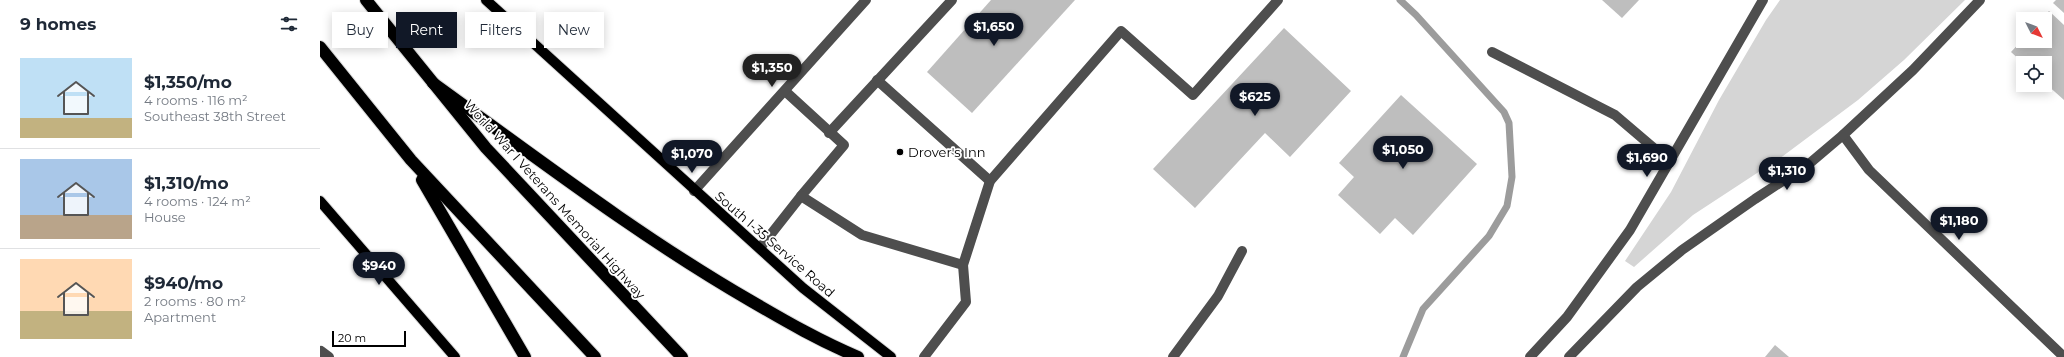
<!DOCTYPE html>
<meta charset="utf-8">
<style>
:root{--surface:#fff;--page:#f2f2f3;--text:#1f2937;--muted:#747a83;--line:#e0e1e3;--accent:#111827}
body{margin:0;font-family:Montserrat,sans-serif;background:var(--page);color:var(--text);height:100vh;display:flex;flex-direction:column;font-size:15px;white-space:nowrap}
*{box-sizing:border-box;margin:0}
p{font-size:13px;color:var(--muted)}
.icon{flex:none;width:22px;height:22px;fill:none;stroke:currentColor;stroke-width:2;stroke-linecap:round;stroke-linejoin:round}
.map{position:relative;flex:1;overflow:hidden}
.drawer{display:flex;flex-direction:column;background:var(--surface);width:320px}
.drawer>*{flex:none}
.guide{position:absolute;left:12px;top:12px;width:380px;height:36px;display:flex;gap:8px}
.needle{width:26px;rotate:132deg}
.buttons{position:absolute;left:1696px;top:12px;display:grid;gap:8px}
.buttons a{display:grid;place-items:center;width:36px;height:36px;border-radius:0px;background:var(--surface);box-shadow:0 2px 10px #0003;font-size:20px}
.scale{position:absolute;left:12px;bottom:10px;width:74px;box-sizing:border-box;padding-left:4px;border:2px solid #000;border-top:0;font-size:11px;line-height:14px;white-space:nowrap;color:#000;-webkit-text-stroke:3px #fff;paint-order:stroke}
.price{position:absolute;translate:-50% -34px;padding:0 9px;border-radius:14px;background:var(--accent);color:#fff;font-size:13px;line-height:26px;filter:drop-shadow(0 1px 2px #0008)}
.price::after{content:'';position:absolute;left:50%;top:24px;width:12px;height:9px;margin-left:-6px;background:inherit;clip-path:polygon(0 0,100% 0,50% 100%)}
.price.current{background:#222;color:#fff}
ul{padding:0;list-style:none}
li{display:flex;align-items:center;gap:12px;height:100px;padding:0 20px}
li+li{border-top:1px solid var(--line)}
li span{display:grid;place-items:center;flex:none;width:112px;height:80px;border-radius:0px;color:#555}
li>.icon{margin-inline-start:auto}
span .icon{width:48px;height:48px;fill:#fffc;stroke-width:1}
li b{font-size:17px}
h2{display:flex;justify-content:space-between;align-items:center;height:48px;padding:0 20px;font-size:17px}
.pill{padding:0 14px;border-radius:0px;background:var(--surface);box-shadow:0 2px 10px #0003;font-size:14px;line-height:36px}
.pill.current{background:var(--accent);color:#fff}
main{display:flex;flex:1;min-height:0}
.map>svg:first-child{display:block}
.green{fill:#d5d5d5}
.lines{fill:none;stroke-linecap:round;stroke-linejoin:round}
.stream{stroke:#9c9c9c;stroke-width:7}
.building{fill:#bebebe}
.major-casing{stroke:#dbdbdb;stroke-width:12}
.highway-casing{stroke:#dbdbdb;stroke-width:14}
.minor{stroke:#4e4e4e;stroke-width:10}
.major{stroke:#000;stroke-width:10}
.highway{stroke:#000;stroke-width:12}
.poi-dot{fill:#000;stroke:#fff;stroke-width:1.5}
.labels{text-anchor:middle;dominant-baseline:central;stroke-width:3.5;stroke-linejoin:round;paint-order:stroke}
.poi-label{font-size:13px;fill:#000;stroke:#fff;text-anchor:start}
.street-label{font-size:13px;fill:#000;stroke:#fff}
</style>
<main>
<section class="drawer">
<h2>9 homes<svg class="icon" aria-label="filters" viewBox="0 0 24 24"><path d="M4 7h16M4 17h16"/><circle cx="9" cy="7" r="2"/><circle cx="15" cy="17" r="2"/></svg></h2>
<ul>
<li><span style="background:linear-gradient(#bfe0f5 75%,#c2b280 0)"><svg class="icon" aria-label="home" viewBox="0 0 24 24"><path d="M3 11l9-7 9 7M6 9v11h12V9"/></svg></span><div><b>$1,350/mo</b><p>4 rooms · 116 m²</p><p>Southeast 38th Street</p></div></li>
<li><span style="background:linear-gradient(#a9c7e8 70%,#b9a48a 0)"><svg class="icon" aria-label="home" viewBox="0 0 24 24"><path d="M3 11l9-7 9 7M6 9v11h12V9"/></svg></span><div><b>$1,310/mo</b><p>4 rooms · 124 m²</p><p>House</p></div></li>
<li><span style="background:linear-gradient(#ffd9b3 65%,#c2b280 0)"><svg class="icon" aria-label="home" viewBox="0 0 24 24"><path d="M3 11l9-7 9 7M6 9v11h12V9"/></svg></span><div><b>$940/mo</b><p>2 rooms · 80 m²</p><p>Apartment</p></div></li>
</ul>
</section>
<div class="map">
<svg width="1744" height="357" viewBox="0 0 1744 357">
<rect width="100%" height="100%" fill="#fff"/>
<!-- green -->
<path class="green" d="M 1460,0 L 1645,0 L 1584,60 L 1538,100 L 1463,156 L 1373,215 L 1314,267 L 1305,261 L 1351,192 L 1399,100 L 1446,20 Z"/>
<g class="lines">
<!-- stream -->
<path class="stream" d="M 1080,0 L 1096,15 L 1184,112 L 1189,123 L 1192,177 L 1187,206 L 1169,236 L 1103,309 L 1083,357"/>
</g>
<!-- building -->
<g class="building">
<path d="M 671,0 L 755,0 L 652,113 L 607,72 Z"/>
<path d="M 1282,0 L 1319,0 L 1302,18 Z"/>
<path d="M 1736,0 L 1744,0 L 1744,13 L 1733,3 Z"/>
<path d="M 1729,11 L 1744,25 L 1744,100 L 1725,83 L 1725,63 L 1703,63 L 1691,52 L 1703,39 L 1703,41 L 1725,41 L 1725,19 L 1721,19 Z"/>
<path d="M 964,28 L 1031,91 L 970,157 L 945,133 L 875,208 L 833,169 Z"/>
<path d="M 1081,95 L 1157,164 L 1093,235 L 1075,218 L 1060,234 L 1018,195 L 1034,177 L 1019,163 Z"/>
<path d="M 1455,345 L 1469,357 L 1445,357 Z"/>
</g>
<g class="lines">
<!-- major casing -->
<g class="major-casing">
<g id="major">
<path d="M 166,0 L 483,288 L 571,357"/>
<path d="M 0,201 L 135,357"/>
</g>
</g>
<!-- highway casing -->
<g class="highway-casing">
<g id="highway">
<path d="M 46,0 L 166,148 L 362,357"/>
<path d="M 0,47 L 91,160 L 275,357"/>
<path d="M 113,83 C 217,158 320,237 431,301 C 467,322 500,341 538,357"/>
<path d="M 102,180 L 205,357"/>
</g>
</g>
<!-- minor -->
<g class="minor">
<path d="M 1172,52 L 1295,115 L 1349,161"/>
<path d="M 557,80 L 670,181"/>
<path d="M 465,91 L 524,145 L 481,196 L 542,235 L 643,265 L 670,181 L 801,31 L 873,95 L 958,0"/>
<path d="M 509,133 L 632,0"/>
<path d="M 1523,135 L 1549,170 L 1744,357"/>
<path d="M 374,191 L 546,0"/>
<path d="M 440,248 L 481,196"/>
<path d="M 0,352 L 1,351 L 9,357"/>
<path d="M 604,357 L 646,302 L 643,265"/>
<path d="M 853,357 L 898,296 L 922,251"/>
<path d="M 1210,357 L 1247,317 L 1310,230 L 1443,0"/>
<path d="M 1249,357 L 1317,287 L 1362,250 L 1435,199 L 1490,163 L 1523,135 L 1593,70 L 1660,0"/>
</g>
<!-- major -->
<use href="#major" class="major"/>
<!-- highway -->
<use href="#highway" class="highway"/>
</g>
<!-- markers -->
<circle class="poi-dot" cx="580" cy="152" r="4"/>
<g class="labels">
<!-- poi labels -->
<g class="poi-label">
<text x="588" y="152">Drover's Inn</text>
</g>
<!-- street labels -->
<g class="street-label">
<text transform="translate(235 199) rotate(48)">World War I Veterans Memorial Highway</text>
<text transform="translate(455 244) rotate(41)">South I-35 Service Road</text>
</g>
</g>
</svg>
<div class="buttons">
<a><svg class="needle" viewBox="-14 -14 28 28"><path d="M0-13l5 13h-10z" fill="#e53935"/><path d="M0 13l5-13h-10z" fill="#747a83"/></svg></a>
<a><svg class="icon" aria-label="locate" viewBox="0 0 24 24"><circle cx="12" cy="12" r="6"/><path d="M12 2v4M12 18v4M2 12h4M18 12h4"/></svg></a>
</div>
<div class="scale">20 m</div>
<b class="price" style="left:674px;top:47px">$1,650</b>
<b class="price current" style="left:452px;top:88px">$1,350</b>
<b class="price" style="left:935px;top:117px">$625</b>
<b class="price" style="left:1083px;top:170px">$1,050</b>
<b class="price" style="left:372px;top:174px">$1,070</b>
<b class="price" style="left:1327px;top:178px">$1,690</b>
<b class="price" style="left:1467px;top:191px">$1,310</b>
<b class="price" style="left:1639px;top:241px">$1,180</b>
<b class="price" style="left:59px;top:286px">$940</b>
<div class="guide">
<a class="pill">Buy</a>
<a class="pill current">Rent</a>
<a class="pill">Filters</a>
<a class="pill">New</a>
</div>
</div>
</main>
